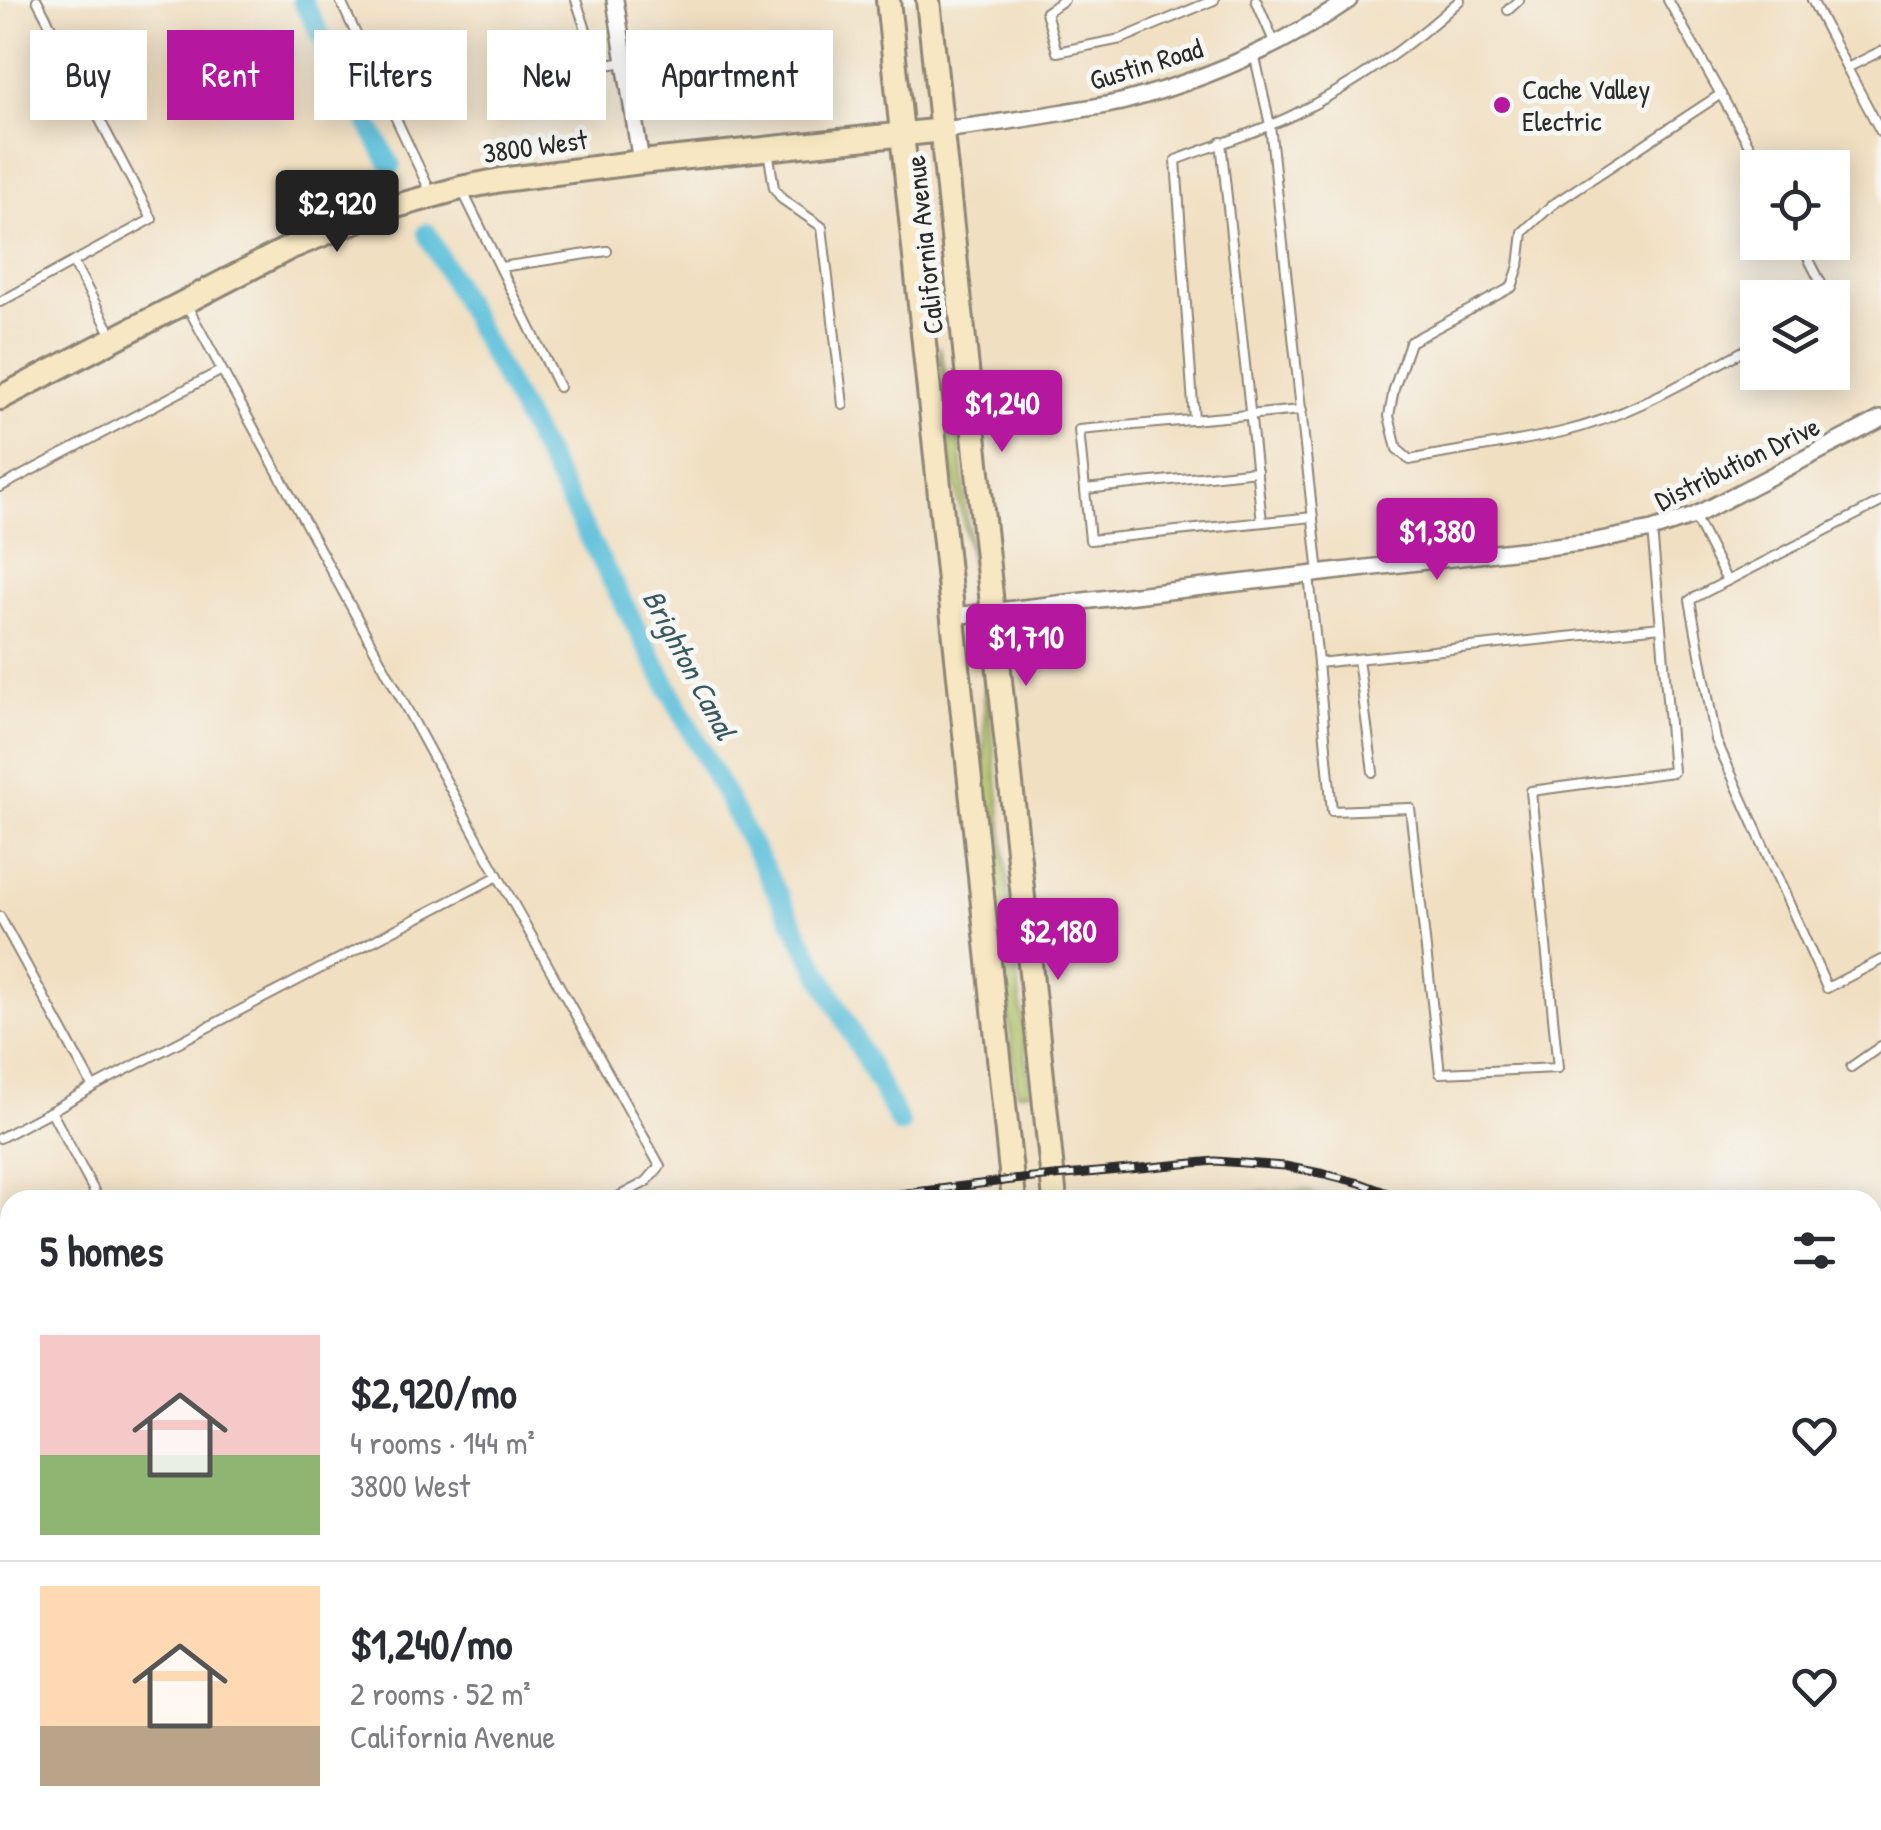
<!DOCTYPE html>
<meta charset="utf-8">
<style>
:root{--surface:#fff;--page:#f7f7f7;--text:#2b2b33;--muted:#7c7c81;--line:#e1e1e2;--accent:#b5179e}
body{margin:0;font-family:"Patrick Hand",sans-serif;background:var(--page);color:var(--text);height:100vh;display:flex;flex-direction:column;font-size:38px;white-space:nowrap}
*{box-sizing:border-box;margin:0}
p{font-size:32px;color:var(--muted)}
.icon{flex:none;width:55px;height:55px;fill:none;stroke:currentColor;stroke-width:2;stroke-linecap:round;stroke-linejoin:round}
.map{position:relative;flex:1;overflow:hidden}
.side{position:absolute;left:0px;top:1190px;width:1882px;height:640px;display:flex;flex-direction:column;background:var(--surface);border-radius:30px 30px 0 0;box-shadow:0 5px 25px #0003}
.side>*{flex:none}
.banner{position:absolute;left:30px;top:30px;width:1000px;height:90px;display:flex;gap:20px}
.controls{position:absolute;left:1740px;top:150px;display:grid;gap:20px}
.controls a{display:grid;place-items:center;width:110px;height:110px;border-radius:0px;background:var(--surface);box-shadow:0 5px 25px #0003;font-size:50px}
.price{position:absolute;translate:-50% -85px;padding:0 22px;border-radius:10px;background:var(--accent);color:#fff;font-size:32px;line-height:65px;filter:drop-shadow(0 2px 5px #0008)}
.price::after{content:'';position:absolute;left:50%;top:60px;width:30px;height:22px;margin-left:-15px;background:inherit;clip-path:polygon(0 0,100% 0,50% 100%)}
.price.selected{background:#222;color:#fff}
ul{padding:0;list-style:none}
li{display:flex;align-items:center;gap:30px;height:250px;padding:0 40px}
li+li{border-top:2px solid var(--line)}
li span{display:grid;place-items:center;flex:none;width:280px;height:200px;border-radius:0px;color:#555}
li>.icon{margin-inline-start:auto}
span .icon{width:120px;height:120px;fill:#fffc;stroke-width:1}
li b{font-size:42px}
h2{display:flex;justify-content:space-between;align-items:center;height:120px;padding:0 40px;font-size:42px}
.chip{padding:0 35px;border-radius:0px;background:var(--surface);box-shadow:0 5px 25px #0003;font-size:35px;line-height:90px}
.chip.selected{background:var(--accent);color:#fff}
.map>svg:first-child{display:block}
.green{fill:#afc165;stroke:#6d7648;stroke-width:2.5}
.lines{fill:none;stroke-linecap:round;stroke-linejoin:round}
.canal{stroke:#5cc0da;stroke-width:20}
.lane-casing{stroke:#8e8576;stroke-width:12}
.street-casing{stroke:#8e8576;stroke-width:20}
.secondary-casing{stroke:#8e8576;stroke-width:28}
.highway-casing{stroke:#8e8576;stroke-width:35}
.lane{stroke:#fff;stroke-width:8}
.street{stroke:#fff;stroke-width:15}
.secondary{stroke:#f7e8c3;stroke-width:22}
.highway{stroke:#eac669;stroke-width:30}
.rail-casing{stroke:#2b2b2b;stroke-width:9}
.rail{stroke:#f6f6f2;stroke-width:5;stroke-dasharray:15;stroke-linecap:butt}
.poi-dot{fill:#b5179e;stroke:#f6f6f2;stroke-width:4}
.labels{text-anchor:middle;dominant-baseline:central;stroke-width:10;stroke-linejoin:round;paint-order:stroke}
.street-label{font-size:28px;fill:#2b2b2b;stroke:#f6f6f2}
.poi-label{font-size:28px;fill:#2b2b2b;stroke:#f6f6f2;text-anchor:start}
.water-label{font-size:30px;font-style:italic;fill:#3a5860;stroke:#f6f6f2}
</style>
<div class="map">
<svg width="1881" height="1830" viewBox="0 0 1881 1830">
<rect width="100%" height="100%" fill="#f6f6f2"/>
<filter id="ink" filterUnits="userSpaceOnUse"><feTurbulence type="fractalNoise" baseFrequency=".01" numOctaves="2"/><feDisplacementMap in="SourceGraphic" scale="20" xChannelSelector="R" yChannelSelector="G"/><feConvolveMatrix kernelMatrix="1 2 1 2 8 2 1 2 1" color-interpolation-filters="sRGB"/></filter>
<filter id="wash" filterUnits="userSpaceOnUse"><feTurbulence type="fractalNoise" baseFrequency=".0048" numOctaves="4" result="noise"/><feDisplacementMap in="SourceGraphic" scale="40" xChannelSelector="R" yChannelSelector="G"/><feGaussianBlur stdDeviation="2.25" result="paint"/><feColorMatrix in="noise" values="0 0 0 0 0 0 0 0 0 0 0 0 0 0 0 0 0 1.4 0 .05"/><feComposite in="paint" operator="in"/></filter>
<g filter="url(#wash)">
<rect width="100%" height="100%" fill="#f1dfc1"/>
<!-- green -->
<g class="green">
<path d="M 939,346 L 958,420 L 972,567 L 949,454 Z"/>
<path d="M 985,668 L 1030,1091 L 1017,1093 L 984,788 Z"/>
<path d="M 1309,1191 L 1326,1200 L 1091,1200 L 1089,1196 Z"/>
<path d="M 1872,1392 L 1881,1392 L 1881,1830 L 1358,1830 L 1353,1820 L 1872,1820 Z"/>
</g>
<g class="lines">
<!-- canal -->
<g class="canal">
<path d="M 302,0 L 391,166"/>
<path d="M 427,233 L 900,1124"/>
<path d="M 888,1830 L 889,1823"/>
</g>
</g>
</g>
<g filter="url(#ink)">
<g class="lines">
<!-- lane casing -->
<g class="lane-casing">
<g id="lane">
<path d="M 37,0 L 152,219 L 73,262 L 112,335"/>
<path d="M 340,0 L 432,195"/>
<path d="M 576,0 L 598,66 L 626,62"/>
<path d="M 1064,0 L 1046,12 L 1057,52 L 1121,39 L 1214,0"/>
<path d="M 1256,0 L 1275,44"/>
<path d="M 1668,0 L 1762,168"/>
<path d="M 1812,0 L 1847,68"/>
<path d="M 1508,10 L 1519,0"/>
<path d="M 1881,51 L 1847,68 L 1881,132"/>
<path d="M 1254,53 L 1270,125 L 1319,574"/>
<path d="M 1721,94 L 1552,205 L 1523,232 L 1519,266 L 1512,287 L 1410,342 L 1394,389 L 1389,416 L 1397,449 L 1410,460 C 1460,449 1512,444 1562,432 C 1631,416 1695,376 1758,343"/>
<path d="M 1221,142 L 1262,522"/>
<path d="M 768,150 L 774,188 L 782,199 L 822,227 L 843,405"/>
<path d="M 463,192 L 559,387"/>
<path d="M 1800,242 L 1821,283 L 1817,298"/>
<path d="M 501,267 L 607,251"/>
<path d="M 0,302 L 73,262"/>
<path d="M 187,306 L 498,876 L 660,1166 L 646,1182 L 612,1200"/>
<path d="M 1302,410 L 1079,430 L 1090,540 L 1313,517"/>
<path d="M 1194,420 L 1176,160 C 1215,145 1256,133 1293,115 C 1354,85 1410,46 1460,0"/>
<path d="M 0,487 L 222,370"/>
<path d="M 1085,489 L 1257,471"/>
<path d="M 1881,502 L 1690,600 L 1716,740 L 1827,988 L 1881,960"/>
<path d="M 1694,516 L 1727,581"/>
<path d="M 1309,575 L 1318,663 L 1661,627 L 1652,530"/>
<path d="M 1358,659 L 1373,772"/>
<path d="M 1318,663 L 1332,811 L 1410,808 L 1440,1073 L 1558,1068 L 1531,791 L 1673,772 L 1661,627"/>
<path d="M 0,917 L 93,1087 L 498,876"/>
<path d="M 1851,1067 L 1881,1046"/>
<path d="M 51,1111 L 93,1087"/>
<path d="M 0,1138 L 51,1111 L 99,1200"/>
<path d="M 1872,1307 L 1881,1305"/>
<path d="M 0,1528 L 10,1522"/>
</g>
</g>
<!-- street casing -->
<g class="street-casing">
<g id="street">
<path d="M 615,0 L 641,162"/>
<path d="M 943,130 C 984,125 1024,119 1065,112 C 1085,108 1106,106 1125,101 C 1204,80 1282,46 1349,0"/>
<path d="M 954,616 L 1590,542 L 1652,530 L 1694,516 L 1881,419"/>
</g>
</g>
<!-- secondary casing -->
<g class="secondary-casing">
<g id="secondary">
<path d="M 888,0 L 1014,1200"/>
<path d="M 928,0 L 1055,1200"/>
<path d="M 0,398 L 289,248 L 382,210 L 461,188 L 501,180 L 641,162 L 943,130"/>
<path d="M 1290,1820 L 1295,1830"/>
</g>
</g>
<!-- highway casing -->
<g class="highway-casing">
<g id="highway">
<path d="M 1872,1456 L 1881,1452"/>
<path d="M 1872,1516 L 1881,1512"/>
<path d="M 1321,1820 L 1323,1830"/>
<path d="M 288,1830 L 345,1820"/>
<path d="M 598,1830 L 655,1820"/>
</g>
</g>
<!-- lane -->
<use href="#lane" class="lane"/>
<!-- street -->
<use href="#street" class="street"/>
<!-- secondary -->
<use href="#secondary" class="secondary"/>
<!-- highway -->
<use href="#highway" class="highway"/>
<!-- rail casing -->
<g class="rail-casing">
<g id="rail">
<path d="M 851,1200 L 1012,1180 L 1215,1161 L 1285,1166 L 1325,1174 L 1360,1183 L 1406,1200"/>
<path d="M 1872,1356 L 1881,1355"/>
<path d="M 0,1513 L 10,1508"/>
<path d="M 0,1622 L 10,1617"/>
</g>
</g>
<!-- rail -->
<use href="#rail" class="rail"/>
</g>
</g>
<!-- markers -->
<circle class="poi-dot" cx="1502" cy="105" r="10"/>
<g class="labels">
<!-- street labels -->
<g class="street-label">
<text transform="translate(1146 64) rotate(-17)">Gustin Road</text>
<text transform="translate(535 146) rotate(-8)">3800 West</text>
<text transform="translate(924 245) rotate(-96)">California Avenue</text>
<text transform="translate(1737 463) rotate(-26)">Distribution Drive</text>
</g>
<!-- poi labels -->
<g class="poi-label">
<text x="1522" y="89">Cache Valley<tspan x="1522" dy="32">Electric</tspan></text>
</g>
<!-- water labels -->
<g class="water-label">
<text transform="translate(690 664) rotate(62)">Brighton Canal</text>
</g>
</g>
</svg>
<div class="controls">
<a><svg class="icon" aria-label="locate" viewBox="0 0 24 24"><circle cx="12" cy="12" r="6"/><path d="M12 2v4M12 18v4M2 12h4M18 12h4"/></svg></a>
<a><svg class="icon" aria-label="layers" viewBox="0 0 24 24"><path d="M12 4l9 5-9 5-9-5zM3 14l9 5 9-5"/></svg></a>
</div>
<b class="price selected" style="left:337px;top:255px">$2,920</b>
<b class="price" style="left:1002px;top:455px">$1,240</b>
<b class="price" style="left:1437px;top:583px">$1,380</b>
<b class="price" style="left:1026px;top:689px">$1,710</b>
<b class="price" style="left:1058px;top:983px">$2,180</b>
<div class="banner">
<a class="chip">Buy</a>
<a class="chip selected">Rent</a>
<a class="chip">Filters</a>
<a class="chip">New</a>
<a class="chip">Apartment</a>
</div>
<section class="side">
<h2>5 homes<svg class="icon" aria-label="filters" viewBox="0 0 24 24"><path d="M4 7h16M4 17h16"/><circle cx="9" cy="7" r="2"/><circle cx="15" cy="17" r="2"/></svg></h2>
<ul>
<li><span style="background:linear-gradient(#f6c9c9 60%,#8fb573 0)"><svg class="icon" aria-label="home" viewBox="0 0 24 24"><path d="M3 11l9-7 9 7M6 9v11h12V9"/></svg></span><div><b>$2,920/mo</b><p>4 rooms · 144 m²</p><p>3800 West</p></div><svg class="icon" aria-label="heart" viewBox="0 0 24 24"><path d="M12 20l-8-8c-3-5 5-10 8-4 3-6 11-1 8 4z"/></svg></li>
<li><span style="background:linear-gradient(#ffd9b3 70%,#b9a48a 0)"><svg class="icon" aria-label="home" viewBox="0 0 24 24"><path d="M3 11l9-7 9 7M6 9v11h12V9"/></svg></span><div><b>$1,240/mo</b><p>2 rooms · 52 m²</p><p>California Avenue</p></div><svg class="icon" aria-label="heart" viewBox="0 0 24 24"><path d="M12 20l-8-8c-3-5 5-10 8-4 3-6 11-1 8 4z"/></svg></li>
</ul>
</section>
</div>
